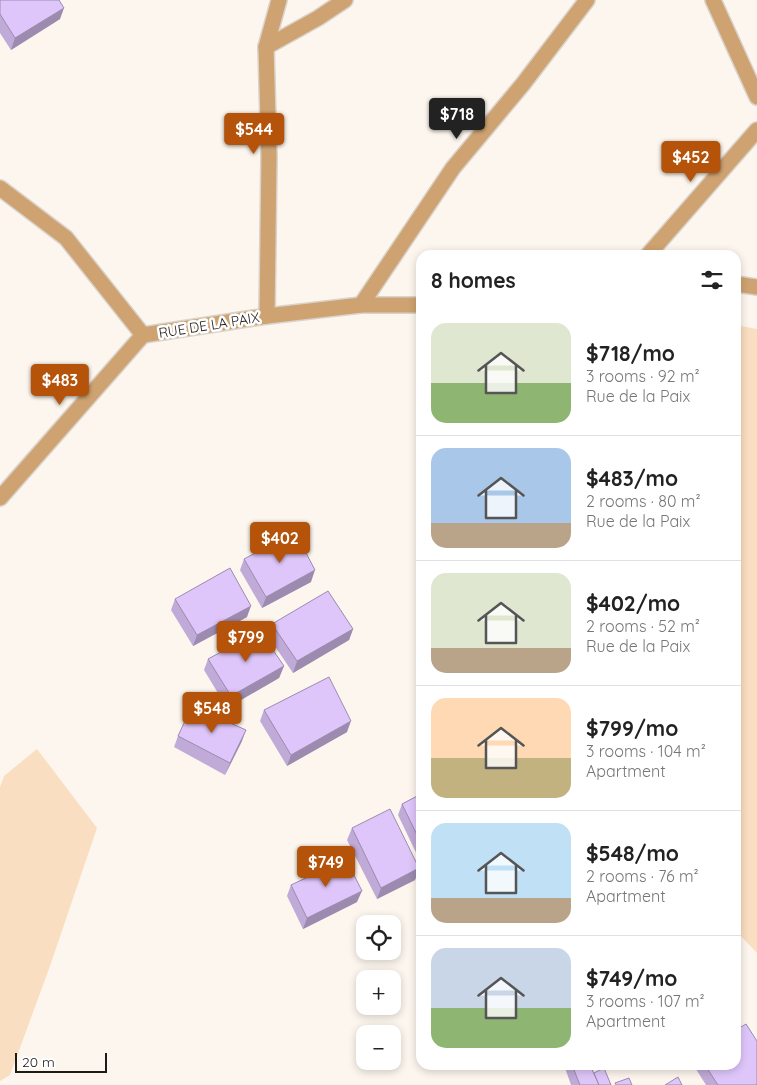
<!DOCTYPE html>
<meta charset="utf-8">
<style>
:root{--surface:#fff;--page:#f2f2f2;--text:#222;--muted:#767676;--line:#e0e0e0;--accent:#b45309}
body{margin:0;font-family:Quicksand,sans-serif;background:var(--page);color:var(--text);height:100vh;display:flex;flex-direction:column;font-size:19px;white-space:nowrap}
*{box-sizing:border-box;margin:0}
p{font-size:16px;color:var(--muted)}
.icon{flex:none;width:28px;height:28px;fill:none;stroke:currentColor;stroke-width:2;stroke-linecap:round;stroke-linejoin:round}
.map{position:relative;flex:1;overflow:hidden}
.drawer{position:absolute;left:416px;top:250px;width:325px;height:820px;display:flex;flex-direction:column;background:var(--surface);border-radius:15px;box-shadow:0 2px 8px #0003}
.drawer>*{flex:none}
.controls{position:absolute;left:356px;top:915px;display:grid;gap:10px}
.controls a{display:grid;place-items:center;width:45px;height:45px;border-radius:10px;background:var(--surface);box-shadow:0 2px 8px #0003;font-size:25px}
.scale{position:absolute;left:15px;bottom:12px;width:92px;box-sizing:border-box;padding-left:5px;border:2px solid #1f1a16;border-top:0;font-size:14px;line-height:18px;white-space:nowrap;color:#1f1a16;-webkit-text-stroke:4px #fff;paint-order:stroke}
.price{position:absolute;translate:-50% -42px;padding:0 11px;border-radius:5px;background:var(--accent);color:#fff;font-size:16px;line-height:32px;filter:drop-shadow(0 1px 2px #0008)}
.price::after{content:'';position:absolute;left:50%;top:30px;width:15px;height:11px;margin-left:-8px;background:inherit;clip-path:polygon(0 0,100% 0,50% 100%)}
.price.on{background:#222;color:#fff}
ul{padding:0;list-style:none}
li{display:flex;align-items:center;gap:15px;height:125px;padding:0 15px}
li+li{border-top:1px solid var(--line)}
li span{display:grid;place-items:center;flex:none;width:140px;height:100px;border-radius:15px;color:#555}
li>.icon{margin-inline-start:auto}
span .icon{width:60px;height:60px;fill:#fffc;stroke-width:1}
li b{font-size:21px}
h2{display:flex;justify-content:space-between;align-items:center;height:60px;padding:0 15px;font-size:21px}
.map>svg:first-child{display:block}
.green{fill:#fadec1}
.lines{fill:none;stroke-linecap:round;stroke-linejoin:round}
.street-casing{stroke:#d9d3cb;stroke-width:18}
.street{stroke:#cfa371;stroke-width:15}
.wall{fill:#c0aad7}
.shaded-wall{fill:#9c8baf}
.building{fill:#dfc6fa;stroke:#9c8baf}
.labels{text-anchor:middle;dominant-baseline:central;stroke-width:5;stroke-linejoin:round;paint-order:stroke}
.street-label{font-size:14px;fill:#1f1a16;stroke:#fff}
</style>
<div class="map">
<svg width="757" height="1085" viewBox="0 0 757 1085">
<rect width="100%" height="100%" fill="#fdf6ee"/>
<!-- green -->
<g class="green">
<path d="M 736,325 L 757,329 L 757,953 L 736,931 Z"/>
<path d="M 37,749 L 97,828 L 50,966 L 10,1075 L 0,1081 L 0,787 L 4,776 Z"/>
</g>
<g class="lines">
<!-- street casing -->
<g class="street-casing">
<g id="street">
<path d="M 713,0 L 757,97"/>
<path d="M 266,47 L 318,18 L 345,0"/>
<path d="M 0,188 L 66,238 L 143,335 L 267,316 L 361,305 L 421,305"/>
<path d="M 648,255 L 757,130"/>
<path d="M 736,284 L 757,287"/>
<path d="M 361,305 L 453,168 L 523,84 L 587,0"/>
<path d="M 267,316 L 269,157 L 266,47 L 279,0"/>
<path d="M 0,498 L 143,335"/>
</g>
</g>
<!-- street -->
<use href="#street" class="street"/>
</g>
<!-- wall -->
<g class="wall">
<path d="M 0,0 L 60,19 L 11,50 L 0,33 Z"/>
<path d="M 244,559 L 311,582 L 262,608 L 240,570 Z"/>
<path d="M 175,599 L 247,617 L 193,646 L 171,610 Z"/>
<path d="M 272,624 L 353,629 L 349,640 L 293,673 L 268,636 Z"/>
<path d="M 208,659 L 284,666 L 279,678 L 227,708 L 204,670 Z"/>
<path d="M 264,710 L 347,732 L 287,766 L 260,721 Z"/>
<path d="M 178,736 L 242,741 L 225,775 L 174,747 Z"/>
<path d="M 421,794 L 421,863 L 398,815 L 402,804 Z"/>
<path d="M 352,828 L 419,868 L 415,880 L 377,899 L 347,840 Z"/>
<path d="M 291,885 L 357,902 L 303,929 L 287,896 Z"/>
<path d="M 564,1065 L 590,1065 L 594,1073 L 611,1085 L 571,1085 Z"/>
<path d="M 695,1065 L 736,1065 L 757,1085 L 706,1085 L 694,1066 Z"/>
</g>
<!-- shaded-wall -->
<g class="shaded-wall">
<path d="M 64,8 L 60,19 L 11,50 L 15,38 Z"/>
<path d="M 315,570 L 311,582 L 262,608 L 266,597 Z"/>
<path d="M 251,606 L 247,617 L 193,646 L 197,635 Z"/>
<path d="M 353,629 L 349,640 L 293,673 L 297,661 Z"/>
<path d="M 284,666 L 279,678 L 227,708 L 231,696 Z"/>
<path d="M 351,721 L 347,732 L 287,766 L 291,755 Z"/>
<path d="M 246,730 L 242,741 L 225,775 L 230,763 Z"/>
<path d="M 419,868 L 415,880 L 377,899 L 381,888 Z"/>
<path d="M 362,891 L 357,902 L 303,929 L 307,918 Z"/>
</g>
<!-- building -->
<g class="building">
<path d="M 0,0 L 59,0 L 64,8 L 15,38 L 0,14 Z"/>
<path d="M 295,532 L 315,570 L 266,597 L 244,559 Z"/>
<path d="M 230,568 L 251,606 L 197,635 L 175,599 Z"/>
<path d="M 328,591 L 353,629 L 297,661 L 272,624 Z"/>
<path d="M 260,631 L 284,666 L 231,696 L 208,659 Z"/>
<path d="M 329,677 L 351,721 L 291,755 L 264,710 Z"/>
<path d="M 192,706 L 246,730 L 230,763 L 178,736 Z"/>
<path d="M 421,794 L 421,843 L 402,804 Z"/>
<path d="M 390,809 L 419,868 L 381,888 L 352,828 Z"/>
<path d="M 346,859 L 362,891 L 307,918 L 291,885 Z"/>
<path d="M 746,1024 L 757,1041 L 757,1085 L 718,1085 L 705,1065 L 736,1065 L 736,1030 Z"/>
<path d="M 572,1065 L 590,1065 L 599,1085 L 580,1085 Z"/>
<path d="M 604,1068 L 611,1085 L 599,1085 L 594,1073 Z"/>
<path d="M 678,1077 L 682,1085 L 665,1085 Z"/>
<path d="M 629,1078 L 632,1085 L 616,1085 L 615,1083 Z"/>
</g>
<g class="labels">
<!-- street labels -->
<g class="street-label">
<text transform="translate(209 325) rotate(-9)">RUE DE LA PAIX</text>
</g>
</g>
</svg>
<div class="controls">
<a><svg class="icon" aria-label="locate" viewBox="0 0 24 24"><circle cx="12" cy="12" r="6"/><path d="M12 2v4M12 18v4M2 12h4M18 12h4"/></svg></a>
<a>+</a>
<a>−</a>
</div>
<div class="scale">20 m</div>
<b class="price on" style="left:457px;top:140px">$718</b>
<b class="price" style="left:254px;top:155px">$544</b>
<b class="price" style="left:691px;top:183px">$452</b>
<b class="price" style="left:60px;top:406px">$483</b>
<b class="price" style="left:280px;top:564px">$402</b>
<b class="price" style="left:246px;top:663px">$799</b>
<b class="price" style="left:212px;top:734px">$548</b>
<b class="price" style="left:326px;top:888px">$749</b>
<section class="drawer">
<h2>8 homes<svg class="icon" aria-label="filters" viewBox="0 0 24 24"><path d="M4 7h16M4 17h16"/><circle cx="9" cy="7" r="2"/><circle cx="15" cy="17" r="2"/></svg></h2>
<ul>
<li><span style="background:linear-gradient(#dfe7d0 60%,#8fb573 0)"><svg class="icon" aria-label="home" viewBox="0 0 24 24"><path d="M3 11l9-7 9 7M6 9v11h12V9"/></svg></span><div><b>$718/mo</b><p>3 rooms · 92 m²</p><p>Rue de la Paix</p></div></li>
<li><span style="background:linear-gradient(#a9c7e8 75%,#b9a48a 0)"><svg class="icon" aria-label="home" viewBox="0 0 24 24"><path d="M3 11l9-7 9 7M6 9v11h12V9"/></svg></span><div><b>$483/mo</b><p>2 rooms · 80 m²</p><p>Rue de la Paix</p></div></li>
<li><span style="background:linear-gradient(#dfe7d0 75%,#b9a48a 0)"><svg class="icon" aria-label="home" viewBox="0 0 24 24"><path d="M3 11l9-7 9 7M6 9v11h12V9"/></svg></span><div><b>$402/mo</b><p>2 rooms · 52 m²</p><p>Rue de la Paix</p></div></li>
<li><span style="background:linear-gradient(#ffd9b3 60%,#c2b280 0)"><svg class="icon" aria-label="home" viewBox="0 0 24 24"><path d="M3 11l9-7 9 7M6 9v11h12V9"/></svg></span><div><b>$799/mo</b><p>3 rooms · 104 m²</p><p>Apartment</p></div></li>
<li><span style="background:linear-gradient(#bfe0f5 75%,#b9a48a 0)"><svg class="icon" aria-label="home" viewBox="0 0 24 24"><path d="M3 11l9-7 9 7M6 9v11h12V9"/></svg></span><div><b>$548/mo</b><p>2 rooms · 76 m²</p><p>Apartment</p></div></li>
<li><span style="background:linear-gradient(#c9d6e8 60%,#8fb573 0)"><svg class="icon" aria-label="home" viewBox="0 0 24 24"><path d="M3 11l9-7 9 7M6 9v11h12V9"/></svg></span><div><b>$749/mo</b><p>3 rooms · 107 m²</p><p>Apartment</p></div></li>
</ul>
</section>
</div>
